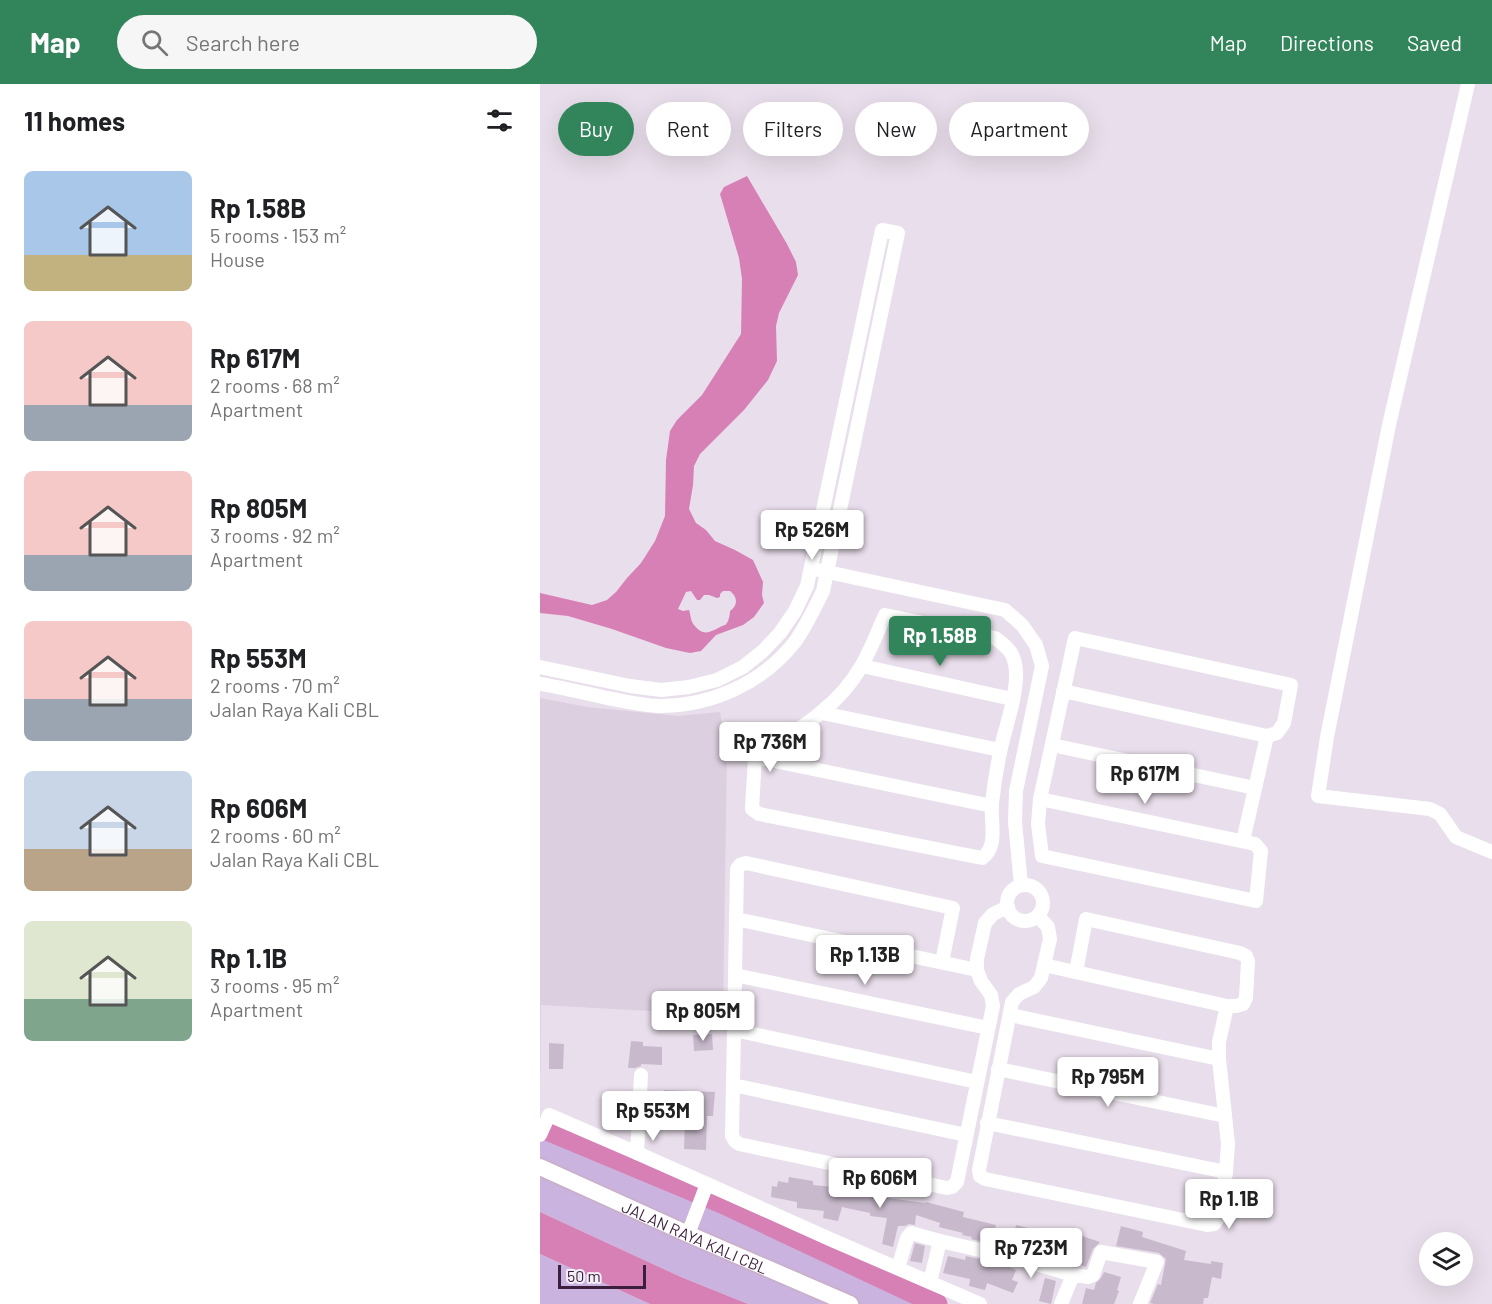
<!DOCTYPE html>
<meta charset="utf-8">
<style>
:root{--surface:#fff;--page:#f6f6f6;--text:#202124;--muted:#757577;--accent:#32855b}
body{margin:0;font-family:Barlow,sans-serif;background:var(--page);color:var(--text);height:100vh;display:flex;flex-direction:column;font-size:22px;white-space:nowrap}
*{box-sizing:border-box;margin:0}
p{font-size:20px;color:var(--muted)}
.icon{flex:none;width:33px;height:33px;fill:none;stroke:currentColor;stroke-width:2;stroke-linecap:round;stroke-linejoin:round}
.map{position:relative;flex:1;overflow:hidden}
.sheet{display:flex;flex-direction:column;background:var(--surface);width:540px}
.sheet>*{flex:none}
.hud{position:absolute;left:18px;top:18px;width:570px;height:54px;display:flex;gap:12px}
.buttons{position:absolute;left:879px;top:1148px;display:grid;gap:12px}
.buttons a{display:grid;place-items:center;width:54px;height:54px;border-radius:50%;background:var(--surface);box-shadow:0 6px 24px #0002;font-size:30px}
.scale{position:absolute;left:18px;bottom:15px;width:88px;box-sizing:border-box;padding-left:6px;border:3px solid #3c1e3d;border-top:0;font-size:16px;line-height:21px;white-space:nowrap;color:#3c1e3d;-webkit-text-stroke:4px #f5eff8;paint-order:stroke}
.price{position:absolute;translate:-50% -51px;padding:0 14px;border-radius:6px;background:#fff;color:#222;font-size:20px;line-height:39px;filter:drop-shadow(0 2px 3px #0008)}
.price::after{content:'';position:absolute;left:50%;top:36px;width:18px;height:14px;margin-left:-9px;background:inherit;clip-path:polygon(0 0,100% 0,50% 100%)}
.price.active{background:var(--accent);color:#fff}
ul{padding:0;list-style:none}
li{display:flex;align-items:center;gap:18px;height:150px;padding:0 24px}
li span{display:grid;place-items:center;flex:none;width:168px;height:120px;border-radius:9px;color:#555}
li>.icon{margin-inline-start:auto}
span .icon{width:72px;height:72px;fill:#fffc;stroke-width:1}
li b{font-size:26px}
h2{display:flex;justify-content:space-between;align-items:center;height:72px;padding:0 24px;font-size:26px}
.pill{padding:0 21px;border-radius:27px;background:var(--surface);box-shadow:0 6px 24px #0002;font-size:21px;line-height:54px}
.pill.active{background:var(--accent);color:#fff}
header{display:flex;align-items:center;gap:36px;box-sizing:border-box;height:84px;padding:0 30px;background:var(--accent);color:#fff}
header strong{font-size:28px}
nav{display:flex;gap:33px;margin-inline-start:auto;font-size:21px}
.search{width:420px;height:54px;background:var(--page);display:flex;align-items:center;gap:15px;box-sizing:border-box;padding:0 21px;border-radius:33px;color:var(--muted);font-size:22px}
main{display:flex;flex:1;min-height:0}
.map>svg:first-child{display:block}
.built{fill:#dccfdf}
.green{fill:#cab4df}
.water{fill:#d780b5;fill-rule:evenodd}
.lines{fill:none;stroke-linecap:round;stroke-linejoin:round}
.river{stroke:#d780b5;stroke-width:21}
.building{fill:#c8bacc}
.secondary-casing{stroke:#c9b0cc;stroke-width:20}
.minor{stroke:#fff;stroke-width:14}
.secondary{stroke:#fff;stroke-width:16}
.labels{text-anchor:middle;dominant-baseline:central;stroke-width:5;stroke-linejoin:round;paint-order:stroke}
.street-label{font-size:16px;fill:#3c1e3d;stroke:#f5eff8}
</style>
<header>
<strong>Map</strong>
<div class="search"><svg class="icon" aria-label="search" viewBox="0 0 24 24"><circle cx="10" cy="10" r="6"/><path d="M15 15l6 6"/></svg>Search here</div>
<nav><a>Map</a><a>Directions</a><a>Saved</a></nav>
</header>
<main>
<section class="sheet">
<h2>11 homes<svg class="icon" aria-label="filters" viewBox="0 0 24 24"><path d="M4 7h16M4 17h16"/><circle cx="9" cy="7" r="2"/><circle cx="15" cy="17" r="2"/></svg></h2>
<ul>
<li><span style="background:linear-gradient(#a9c7e8 70%,#c2b280 0)"><svg class="icon" aria-label="home" viewBox="0 0 24 24"><path d="M3 11l9-7 9 7M6 9v11h12V9"/></svg></span><div><b>Rp 1.58B</b><p>5 rooms · 153 m²</p><p>House</p></div></li>
<li><span style="background:linear-gradient(#f6c9c9 70%,#9aa5b1 0)"><svg class="icon" aria-label="home" viewBox="0 0 24 24"><path d="M3 11l9-7 9 7M6 9v11h12V9"/></svg></span><div><b>Rp 617M</b><p>2 rooms · 68 m²</p><p>Apartment</p></div></li>
<li><span style="background:linear-gradient(#f6c9c9 70%,#9aa5b1 0)"><svg class="icon" aria-label="home" viewBox="0 0 24 24"><path d="M3 11l9-7 9 7M6 9v11h12V9"/></svg></span><div><b>Rp 805M</b><p>3 rooms · 92 m²</p><p>Apartment</p></div></li>
<li><span style="background:linear-gradient(#f6c9c9 65%,#9aa5b1 0)"><svg class="icon" aria-label="home" viewBox="0 0 24 24"><path d="M3 11l9-7 9 7M6 9v11h12V9"/></svg></span><div><b>Rp 553M</b><p>2 rooms · 70 m²</p><p>Jalan Raya Kali CBL</p></div></li>
<li><span style="background:linear-gradient(#c9d6e8 65%,#b9a48a 0)"><svg class="icon" aria-label="home" viewBox="0 0 24 24"><path d="M3 11l9-7 9 7M6 9v11h12V9"/></svg></span><div><b>Rp 606M</b><p>2 rooms · 60 m²</p><p>Jalan Raya Kali CBL</p></div></li>
<li><span style="background:linear-gradient(#dfe7d0 65%,#7fa58c 0)"><svg class="icon" aria-label="home" viewBox="0 0 24 24"><path d="M3 11l9-7 9 7M6 9v11h12V9"/></svg></span><div><b>Rp 1.1B</b><p>3 rooms · 95 m²</p><p>Apartment</p></div></li>
</ul>
</section>
<div class="map">
<svg width="952" height="1220" viewBox="0 0 952 1220">
<rect width="100%" height="100%" fill="#e9deeb"/>
<!-- built -->
<path class="built" d="M 0,614 L 47,623 L 138,632 L 180,628 L 187,668 L 183,931 L 1,921 L 0,1007 Z"/>
<!-- green -->
<g class="green">
<path d="M 0,1048 L 392,1220 L 208,1220 L 141,1193 L 0,1128 Z"/>
<path d="M 0,1170 L 110,1220 L 0,1220 Z"/>
</g>
<!-- water -->
<g class="water">
<path d="M 207,92 L 247,160 L 256,178 L 258,191 L 239,229 L 236,242 L 237,277 L 228,296 L 204,326 L 160,370 L 154,382 L 153,401 L 149,425 L 156,439 L 166,446 L 175,457 L 195,466 L 213,476 L 223,498 L 222,511 L 224,519 L 214,533 L 203,541 L 176,551 L 161,567 L 150,569 L 126,564 L 72,545 L 28,532 L 0,529 L 0,509 L 52,521 L 67,516 L 76,508 L 87,494 L 101,479 L 115,457 L 125,432 L 126,376 L 130,347 L 137,336 L 162,311 L 201,250 L 202,195 L 199,174 L 180,110 L 184,103 ZM 151,507 L 157,516 L 160,516 L 164,511 L 169,511 L 177,514 L 180,513 L 180,510 L 183,507 L 190,507 C 197,512 199,521 190,527 C 190,530 189,535 188,537 C 185,543 185,540 180,543 C 169,549 163,552 154,541 C 150,536 151,531 149,526 L 143,527 L 138,525 L 146,508 Z"/>
<path d="M 0,1128 L 141,1193 L 208,1220 L 110,1220 L 0,1170 Z"/>
</g>
<g class="lines">
<!-- river -->
<path class="river" d="M 0,1043 L 182,1119 L 397,1220"/>
</g>
<!-- building -->
<g class="building">
<path d="M 172,950 L 173,966 L 154,967 L 153,951 Z"/>
<path d="M 91,957 L 103,958 L 103,962 L 122,963 L 122,981 L 101,980 L 101,982 L 95,984 L 88,984 Z"/>
<path d="M 9,959 L 24,960 L 23,985 L 9,985 Z"/>
<path d="M 124,1006 L 175,1008 L 173,1032 L 167,1032 L 166,1066 L 144,1065 L 145,1035 L 119,1034 L 118,1046 L 107,1045 L 108,1024 L 123,1025 Z"/>
<path d="M 84,1022 L 90,1022 L 89,1043 L 82,1043 Z"/>
<path d="M 249,1093 L 273,1097 L 273,1101 L 304,1104 L 304,1107 L 325,1111 L 385,1119 L 386,1118 L 424,1128 L 423,1133 L 456,1141 L 452,1160 L 431,1155 L 432,1153 L 422,1151 L 423,1149 L 399,1143 L 400,1139 L 376,1131 L 375,1141 L 369,1140 L 365,1142 L 358,1142 L 353,1163 L 342,1160 L 347,1134 L 330,1132 L 330,1129 L 302,1123 L 298,1137 L 283,1134 L 284,1127 L 257,1124 L 257,1118 L 231,1113 L 232,1102 L 237,1103 L 238,1097 L 248,1099 Z"/>
<path d="M 476,1141 L 488,1144 L 507,1144 L 523,1148 L 524,1146 L 560,1158 L 553,1165 L 546,1183 L 541,1181 L 541,1180 L 516,1175 L 517,1171 L 471,1162 Z"/>
<path d="M 581,1142 L 603,1148 L 602,1153 L 646,1167 L 644,1176 L 671,1180 L 671,1177 L 683,1179 L 681,1195 L 672,1193 L 668,1214 L 664,1214 L 663,1220 L 614,1220 L 610,1219 L 618,1200 L 621,1201 L 626,1175 L 619,1169 L 576,1162 Z"/>
<path d="M 375,1159 L 385,1162 L 382,1179 L 370,1177 Z"/>
<path d="M 408,1172 L 425,1176 L 426,1172 L 462,1180 L 476,1186 L 472,1196 L 478,1198 L 473,1209 L 447,1199 L 445,1206 L 429,1202 L 430,1195 L 403,1189 Z"/>
<path d="M 564,1188 L 581,1193 L 577,1206 L 579,1207 L 574,1220 L 542,1220 L 546,1204 L 554,1206 L 556,1199 L 561,1194 Z"/>
<path d="M 505,1194 L 516,1197 L 511,1220 L 499,1217 Z"/>
</g>
<g class="lines">
<!-- secondary casing -->
<g class="secondary-casing">
<g id="secondary">
<path id="s1" d="M 0,1083 L 148,1150 L 310,1220"/>
</g>
</g>
<!-- minor -->
<g class="minor">
<path d="M 928,0 L 849,341 L 787,653 L 778,712 L 890,725 L 900,730 L 916,753 L 952,768"/>
<path d="M 278,486 L 465,526 L 482,541 L 496,561 L 502,582 L 476,707 L 475,738 L 481,801"/>
<path d="M 345,531 L 455,554 C 469,564 475,570 476,588 C 477,612 466,641 461,664 C 457,682 454,701 452,719 C 450,737 459,763 442,774 L 219,730 L 212,725 L 215,673 C 255,648 298,624 322,581 C 331,565 338,547 345,531 Z"/>
<path d="M 322,582 L 472,615"/>
<path d="M 0,583 L 90,602 L 121,606 L 149,603 L 177,596 L 203,583 L 223,567 L 240,549 L 255,527 L 267,502 L 342,146 L 358,149 L 283,507 C 274,525 266,543 254,559 C 222,599 173,621 122,622 C 104,622 85,617 67,614 C 45,609 23,604 0,600"/>
<path d="M 523,607 L 727,652"/>
<path d="M 282,629 L 460,666"/>
<path d="M 512,661 L 715,704"/>
<path d="M 215,673 L 452,722"/>
<path d="M 500,715 L 715,760 L 721,767 L 716,817 L 502,772 L 498,740 L 500,715 L 535,554 L 751,601 L 744,639 L 737,649 L 727,652 L 703,757"/>
<circle cx="485" cy="819" r="18"/>
<path d="M 498,832 L 508,843 L 510,855 L 501,894 L 494,903 L 479,910 L 472,918 L 439,1086 L 440,1092 L 445,1095 L 667,1141 L 674,1140 L 678,1134 L 686,1088 L 688,1060 L 679,975 L 679,958 L 687,922 L 696,922 L 703,920 L 706,914 L 708,877 L 706,872 L 700,869 L 546,835 L 536,888"/>
<path d="M 196,835 L 437,886"/>
<path d="M 402,878 L 413,824 L 206,779 L 200,781 L 197,785 L 192,1052 L 195,1057 L 199,1060 L 407,1104 L 412,1103 L 417,1098 L 453,922 L 451,911 L 441,897 L 437,886 L 437,875 L 445,839 L 453,830 L 468,823"/>
<path d="M 504,881 L 687,922"/>
<path d="M 195,891 L 448,944"/>
<path d="M 470,931 L 679,975"/>
<path d="M 194,946 L 437,998"/>
<path d="M 458,985 L 685,1032"/>
<path d="M 101,991 L 97,1069 L 167,1100"/>
<path d="M 193,1001 L 426,1051"/>
<path d="M 447,1039 L 686,1088"/>
<path d="M 0,1051 L 9,1031 L 97,1069"/>
<path d="M 148,1150 L 167,1100 L 292,1156 L 440,1220"/>
<path d="M 358,1184 L 367,1154 L 371,1149 L 400,1157"/>
<path d="M 390,1198 L 400,1157 L 483,1176 L 533,1191 L 548,1193 L 553,1191 L 561,1168 L 617,1178 L 600,1220"/>
<path d="M 521,1220 L 533,1191"/>
</g>
<!-- secondary -->
<use href="#secondary" class="secondary"/>
</g>
<g class="labels">
<!-- street labels -->
<g class="street-label">
<text stroke="none"><textPath href="#s1" startOffset="170">JALAN RAYA KALI CBL</textPath></text>
</g>
</g>
</svg>
<div class="buttons">
<a><svg class="icon" aria-label="layers" viewBox="0 0 24 24"><path d="M12 4l9 5-9 5-9-5zM3 14l9 5 9-5"/></svg></a>
</div>
<div class="scale">50 m</div>
<b class="price" style="left:272px;top:477px">Rp 526M</b>
<b class="price active" style="left:400px;top:583px">Rp 1.58B</b>
<b class="price" style="left:230px;top:689px">Rp 736M</b>
<b class="price" style="left:605px;top:721px">Rp 617M</b>
<b class="price" style="left:325px;top:902px">Rp 1.13B</b>
<b class="price" style="left:163px;top:958px">Rp 805M</b>
<b class="price" style="left:568px;top:1024px">Rp 795M</b>
<b class="price" style="left:113px;top:1058px">Rp 553M</b>
<b class="price" style="left:340px;top:1125px">Rp 606M</b>
<b class="price" style="left:689px;top:1146px">Rp 1.1B</b>
<b class="price" style="left:491px;top:1195px">Rp 723M</b>
<div class="hud">
<a class="pill active">Buy</a>
<a class="pill">Rent</a>
<a class="pill">Filters</a>
<a class="pill">New</a>
<a class="pill">Apartment</a>
</div>
</div>
</main>
